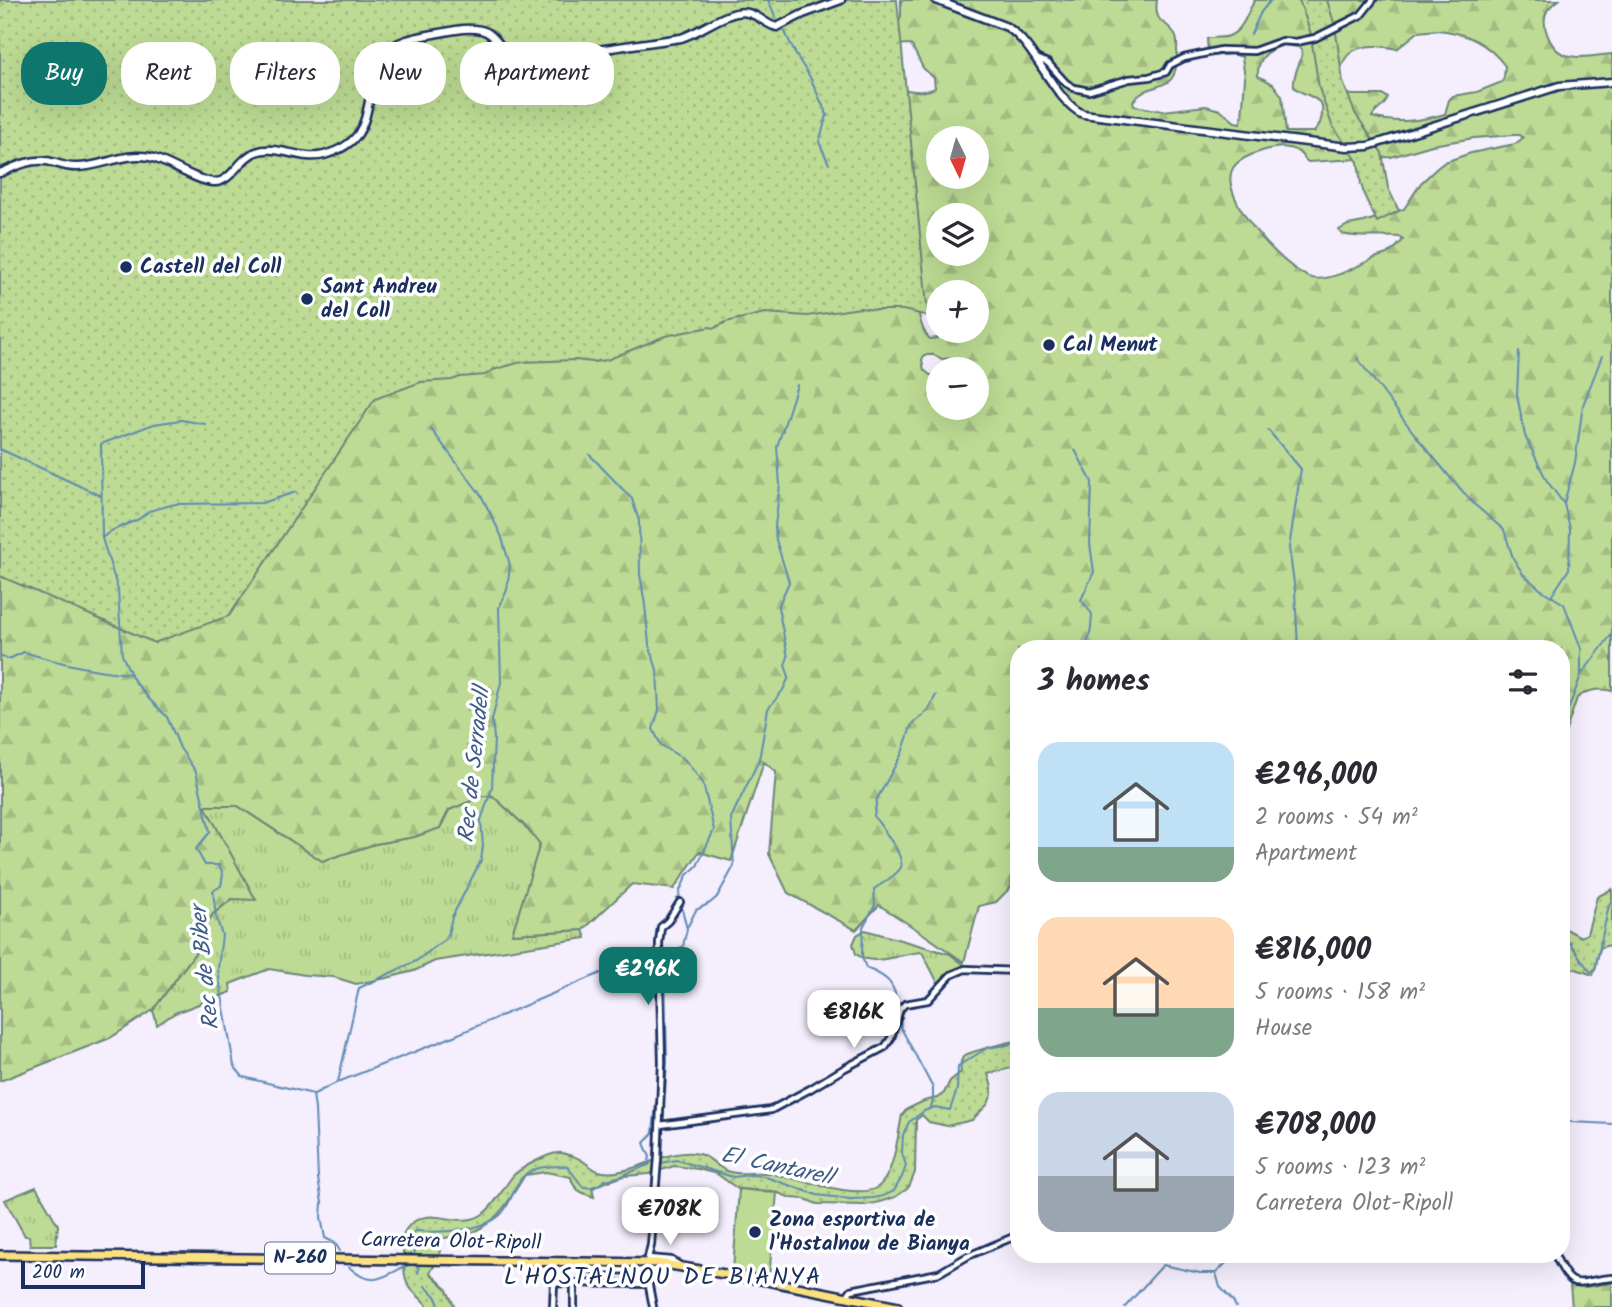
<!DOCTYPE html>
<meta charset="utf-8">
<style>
:root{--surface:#fff;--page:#f2f2f3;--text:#2b2b33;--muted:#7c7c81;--accent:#0f766e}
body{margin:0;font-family:Kalam,sans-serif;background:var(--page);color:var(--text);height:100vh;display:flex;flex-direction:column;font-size:26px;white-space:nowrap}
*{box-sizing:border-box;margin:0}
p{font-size:23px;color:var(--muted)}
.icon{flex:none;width:38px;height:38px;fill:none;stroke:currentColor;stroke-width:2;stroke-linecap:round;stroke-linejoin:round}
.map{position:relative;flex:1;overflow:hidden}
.drawer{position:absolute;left:1010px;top:640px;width:560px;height:623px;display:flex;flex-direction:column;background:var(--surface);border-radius:28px;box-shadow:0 7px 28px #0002}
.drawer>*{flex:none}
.hud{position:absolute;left:21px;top:42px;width:665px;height:63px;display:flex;gap:14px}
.needle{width:46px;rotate:175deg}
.buttons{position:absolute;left:926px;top:126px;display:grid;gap:14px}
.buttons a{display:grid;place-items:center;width:63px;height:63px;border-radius:50%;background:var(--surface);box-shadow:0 7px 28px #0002;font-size:35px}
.scale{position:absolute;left:21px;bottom:18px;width:124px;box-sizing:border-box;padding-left:7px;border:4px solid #1b2f5e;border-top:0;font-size:19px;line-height:24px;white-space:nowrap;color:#1b2f5e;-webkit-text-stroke:5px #fff;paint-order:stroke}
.price{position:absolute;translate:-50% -60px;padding:0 16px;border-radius:14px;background:#fff;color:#222;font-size:23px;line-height:46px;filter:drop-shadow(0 2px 4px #0008)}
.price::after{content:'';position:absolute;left:50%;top:42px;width:21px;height:16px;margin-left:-10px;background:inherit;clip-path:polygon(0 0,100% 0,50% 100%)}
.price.selected{background:var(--accent);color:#fff}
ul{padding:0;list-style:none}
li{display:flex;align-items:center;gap:21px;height:175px;padding:0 28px}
li span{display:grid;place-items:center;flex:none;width:196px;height:140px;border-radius:21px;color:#555}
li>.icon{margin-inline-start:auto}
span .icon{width:84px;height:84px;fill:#fffc;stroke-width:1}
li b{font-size:30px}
h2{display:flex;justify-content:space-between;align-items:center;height:84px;padding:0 28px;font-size:30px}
.pill{padding:0 24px;border-radius:28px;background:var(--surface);box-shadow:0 7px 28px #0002;font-size:24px;line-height:63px}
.pill.selected{background:var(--accent);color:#fff}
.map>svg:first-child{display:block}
.grass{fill:url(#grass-tufts);stroke:#6c8579;stroke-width:2}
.forest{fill:url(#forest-firs);stroke:#6c8579;stroke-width:2;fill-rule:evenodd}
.park{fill:url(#park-dots);stroke:#6c8579;stroke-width:2}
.pitch{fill:#bddb94;stroke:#6c8579;stroke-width:2}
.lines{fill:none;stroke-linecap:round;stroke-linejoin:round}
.stream{stroke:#608ab4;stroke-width:2}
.street-casing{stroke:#1b2f5e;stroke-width:10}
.secondary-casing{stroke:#1b2f5e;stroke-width:11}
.primary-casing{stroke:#1b2f5e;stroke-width:12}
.street{stroke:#fff;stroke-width:4.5}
.secondary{stroke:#fff;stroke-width:6}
.primary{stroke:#fce080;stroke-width:7}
.poi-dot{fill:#1b2f5e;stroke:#fff;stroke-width:2.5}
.labels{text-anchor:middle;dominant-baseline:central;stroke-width:7;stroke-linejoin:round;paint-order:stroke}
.shield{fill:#fff;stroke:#5f6d8e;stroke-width:2}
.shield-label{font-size:19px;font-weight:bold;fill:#1b2f5e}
.poi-label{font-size:21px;font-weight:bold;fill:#1b2f5e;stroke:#fff;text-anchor:start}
.street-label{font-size:21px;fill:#1b2f5e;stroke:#fff}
.water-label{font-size:23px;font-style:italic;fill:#3e5c89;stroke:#fff}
.quarter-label{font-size:24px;letter-spacing:2px;fill:#1b2f5e;stroke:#fff}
</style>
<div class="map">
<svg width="1612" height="1307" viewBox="0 0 1612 1307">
<defs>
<pattern id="grass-tufts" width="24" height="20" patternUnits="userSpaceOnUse" patternTransform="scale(1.75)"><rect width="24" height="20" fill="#bddb94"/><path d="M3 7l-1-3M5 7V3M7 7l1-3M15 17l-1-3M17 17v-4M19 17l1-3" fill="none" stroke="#a2bc82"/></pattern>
<pattern id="forest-firs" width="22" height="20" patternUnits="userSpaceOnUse" patternTransform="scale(1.75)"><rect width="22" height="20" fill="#bddb94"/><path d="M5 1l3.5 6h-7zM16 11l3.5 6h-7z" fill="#a2bc82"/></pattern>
<pattern id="park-dots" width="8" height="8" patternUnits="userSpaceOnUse" patternTransform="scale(1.75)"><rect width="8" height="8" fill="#bddb94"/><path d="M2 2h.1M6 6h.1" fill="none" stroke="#a2bc82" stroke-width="1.8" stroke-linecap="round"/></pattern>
</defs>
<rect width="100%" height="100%" fill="#f4eefd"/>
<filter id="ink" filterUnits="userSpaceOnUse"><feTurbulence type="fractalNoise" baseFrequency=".0143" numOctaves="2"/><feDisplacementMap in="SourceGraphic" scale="14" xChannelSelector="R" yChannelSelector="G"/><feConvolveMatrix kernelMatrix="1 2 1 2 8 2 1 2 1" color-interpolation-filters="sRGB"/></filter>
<g filter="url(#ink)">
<!-- grass -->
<g class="grass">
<path d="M 483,796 L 493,796 L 524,825 L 540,844 L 513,934 L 583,930 L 586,938 L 435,961 L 414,971 L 387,978 L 356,984 L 334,977 L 305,975 L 269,969 L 230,984 L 231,992 L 175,1013 L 157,1025 L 153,1010 L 198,949 L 206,925 L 213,914 L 232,899 L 204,806 L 238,806 L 322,861 L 375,844 L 414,837 L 440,828 L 449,810 Z"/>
<path d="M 865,930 L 950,954 L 963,964 L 963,968 L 954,971 L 938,983 L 922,952 C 901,953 873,968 856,954 L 853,944 L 857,935 Z"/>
<path d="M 36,1187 L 58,1225 L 56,1245 L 30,1245 L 29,1236 L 25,1236 L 5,1200 Z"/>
</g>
<!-- forest -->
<g class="forest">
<path d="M 901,0 L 1157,0 C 1153,27 1169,19 1176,37 C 1178,42 1177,47 1177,53 C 1177,98 1155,76 1133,101 L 1134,106 L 1163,111 L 1206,106 L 1220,110 L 1235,122 L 1240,123 L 1242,118 L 1245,78 L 1242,57 L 1233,54 L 1211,56 L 1208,53 L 1207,39 C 1214,36 1222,39 1229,36 C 1244,30 1247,12 1255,0 L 1559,0 C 1555,3 1550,6 1547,11 C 1540,24 1550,48 1563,54 C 1577,60 1597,55 1612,54 L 1612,691 C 1600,688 1587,690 1577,698 L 1561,745 L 1561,649 L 1018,649 L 1018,866 L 1012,870 L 1011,887 L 996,902 L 979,906 L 964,962 L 919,931 L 879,905 L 856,930 L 788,893 L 769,854 L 776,772 L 764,762 L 731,861 L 699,852 L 674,889 L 632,884 L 583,930 L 512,934 L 540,844 L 524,825 L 493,796 L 483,796 L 449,810 L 440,828 L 414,837 L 375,844 L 322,861 L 238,806 L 205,806 L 256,900 L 232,899 L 213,914 L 206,925 L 198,949 L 153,1010 L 110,1038 L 0,1081 L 0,303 L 889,87 C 904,89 921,95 935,88 L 934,78 L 923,68 L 912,46 L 907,44 L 890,46 L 901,16 ZM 1437,30 C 1466,32 1488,43 1505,66 L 1504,77 L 1502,82 L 1477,92 L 1453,96 L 1449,100 L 1445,114 C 1420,121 1397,124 1372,117 C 1376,109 1385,107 1388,98 L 1384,95 L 1352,95 L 1343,93 C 1342,86 1340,78 1341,70 C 1346,42 1377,44 1397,49 L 1418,32 ZM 1283,45 L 1298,47 L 1302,50 C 1302,64 1292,73 1294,87 C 1302,95 1315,95 1322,105 C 1323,115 1322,124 1314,132 L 1286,132 L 1282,96 L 1273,84 L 1258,76 C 1257,58 1267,51 1283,45 ZM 1513,135 L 1520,135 L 1523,138 L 1515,144 L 1471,153 L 1445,162 L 1437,168 L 1421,183 L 1404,209 L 1364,222 L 1348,225 L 1339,230 L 1342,234 C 1361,239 1380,235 1400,237 L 1403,240 C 1398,246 1393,251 1387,254 C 1382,256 1376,257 1372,259 C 1356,267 1329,282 1312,278 C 1285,271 1216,196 1233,168 C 1239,158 1255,153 1265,150 C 1275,147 1288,146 1297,151 C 1301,153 1304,159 1308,162 L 1391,157 L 1432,145 L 1474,138 ZM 938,138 L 976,138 L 976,177 L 938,177 ZM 938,215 L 976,215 L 976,254 L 938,254 ZM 938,292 L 976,292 L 977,316 L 979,321 L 976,331 L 942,331 L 937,338 L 930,339 C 923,333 921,323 919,315 L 921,309 L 938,309 ZM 924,355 L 934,355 L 942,359 L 954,358 L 955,365 L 952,369 L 976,369 L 976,408 L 938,408 L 938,375 L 930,375 L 924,370 L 922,360 Z"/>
<path d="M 1612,1283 L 1612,1307 L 1572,1307 L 1570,1285 L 1585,1287 Z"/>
</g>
<!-- park -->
<g class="park">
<path d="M 0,0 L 897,0 L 928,316 L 903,310 L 875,310 L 860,308 L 807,316 L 765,313 L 726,322 L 715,328 L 710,327 L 665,336 L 607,360 L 593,362 L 576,360 L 521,362 L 493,370 L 485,375 L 460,377 L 452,380 L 421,382 L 375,399 L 229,616 L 156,642 L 155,643 L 0,576 Z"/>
<path d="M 1299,0 L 1327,0 L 1335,26 L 1343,82 L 1355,113 L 1382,153 L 1388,188 L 1399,211 L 1377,222 L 1365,197 L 1361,184 L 1358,162 L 1332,125 L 1319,88 L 1310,31 Z"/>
<path d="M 1612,889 L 1612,945 L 1601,947 C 1596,957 1598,966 1593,975 L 1576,969 L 1561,968 L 1561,928 L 1564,928 L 1581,937 L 1587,934 L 1597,897 Z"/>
<path d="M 1018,1041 L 1018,1066 L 988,1074 L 992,1087 L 992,1094 L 988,1104 L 972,1120 L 947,1126 L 929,1122 L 922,1115 L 916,1120 L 915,1172 L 910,1185 L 907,1189 L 895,1197 L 880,1202 L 865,1205 L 817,1204 L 805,1199 L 791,1198 L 773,1191 L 738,1189 L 717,1174 L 698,1169 L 674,1166 L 649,1174 L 624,1176 L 592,1187 L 594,1197 C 582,1193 573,1190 571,1177 L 546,1172 L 525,1175 C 513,1194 501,1217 481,1228 C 468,1236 451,1237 436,1239 C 444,1254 438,1259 430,1273 L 446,1288 L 455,1307 L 428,1307 C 422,1298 412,1293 407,1283 C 403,1274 404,1261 403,1252 C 401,1240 402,1231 412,1223 C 432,1206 460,1230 483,1214 C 496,1204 502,1190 512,1177 C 518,1169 549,1153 558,1153 C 561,1152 566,1154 569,1155 C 592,1160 587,1175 616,1172 C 643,1169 665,1151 693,1153 C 712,1155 715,1168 730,1172 C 742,1175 754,1172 767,1173 C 792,1176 855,1200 876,1188 C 894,1178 898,1134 902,1115 L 907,1109 L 924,1101 L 937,1098 L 944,1093 L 950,1081 L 961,1072 C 960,1066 960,1060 964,1056 C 968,1052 1012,1041 1018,1041 Z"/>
</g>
<!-- pitch -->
<path class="pitch" d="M 739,1189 L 777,1193 L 769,1277 L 733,1270 Z"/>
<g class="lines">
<!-- stream -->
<g class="stream">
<path d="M 768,0 L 777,20"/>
<path d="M 784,30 L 796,55 L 810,77 L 827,115 L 819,142 L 829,164"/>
<path d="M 1251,34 L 1261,12 L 1271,0"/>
<path d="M 1519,351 L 1517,395 L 1525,436 L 1547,481 L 1564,504 L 1570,529 L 1569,569 L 1552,595"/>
<path d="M 1357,358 L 1416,436 L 1449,476 L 1474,504 L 1504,530 L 1513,558 L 1523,574 L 1540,589 L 1564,604 L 1581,648 L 1581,675 L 1561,729"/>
<path d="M 1268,430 L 1301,469 L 1289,548 L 1295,590 L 1298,649"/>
<path d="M 0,449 L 101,496"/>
<path d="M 1075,450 L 1092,482 L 1090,544 L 1094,572 L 1081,600 L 1092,614 L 1091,628 L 1086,649"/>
<path d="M 589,454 L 632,499 L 639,521 L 640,574 L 645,605 L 649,644 L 657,670 L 659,710 L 653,729 L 661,745 L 685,760 L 703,783 L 714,830 L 697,866 L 687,875 L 679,893 L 680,899"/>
<path d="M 296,492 L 262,503 L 175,504 L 149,511 L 139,519 L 111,531 L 102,538 L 118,590 L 122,655 L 133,679 L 150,700 L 167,717 L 180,748 L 196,772 L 210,832 L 196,849 L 205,865 L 219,865 L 223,874 L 221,886 L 213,891 L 216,917 L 222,935 L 218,969 L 220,984 L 234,1066 L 243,1077 L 313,1094 L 315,1109 L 318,1178 L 322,1203 L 321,1217 L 325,1238 L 335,1243 L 340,1251"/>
<path d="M 1564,503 L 1575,463 L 1583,405 L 1602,356"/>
<path d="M 102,538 L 101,444 L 154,424 L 181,420 L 205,424"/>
<path d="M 0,656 L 9,659 L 24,652 C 59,663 93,671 131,674"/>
<path d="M 1581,675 L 1612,634"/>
<path d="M 688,926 L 696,910 L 710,903 L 717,897 L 734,866 L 731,818 L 759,760 L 768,709 L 783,690 L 789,677 L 785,665 L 788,657 L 778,607 L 789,582 L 776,540 L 775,526 L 780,485 L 777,447 L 797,385"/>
<path d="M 1561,937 L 1563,936 C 1576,947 1579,960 1591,972 L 1595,969 L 1609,905 L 1612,902"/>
<path d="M 898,1006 C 894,982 888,977 866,968 L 862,957 L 863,927 L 875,905 L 874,889 C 881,884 899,874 901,867 C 905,856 881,827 874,816 L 877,799 L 902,753 L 912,724 L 928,711 L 936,695"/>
<path d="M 900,1019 L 901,1028 L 933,1088 L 933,1100 L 931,1107"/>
<path d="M 338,1082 L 442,1041 L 601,973"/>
<path d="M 314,1094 L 338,1082 L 359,988 L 416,961 L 447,938 L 452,917 L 481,860 L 483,846 L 481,820 L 492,788 L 494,738 L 492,720 L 501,682 L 499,608 L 507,590 L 510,565 L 501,535 L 481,495 L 431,429"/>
<path d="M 665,1094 L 667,1061 L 665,971 L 670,954 L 683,946 L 687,929 L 681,905"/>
<path d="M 1561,1120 L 1571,1122 L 1612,1124"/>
<path d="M 660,1163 L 677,1160 L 733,1177 L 751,1175 L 763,1176 L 817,1195 L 850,1199 L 873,1198 L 883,1196 L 894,1191 L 902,1177 L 906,1166 L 902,1153 L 903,1135 L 909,1122 L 924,1111 L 935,1107 L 950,1110 L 957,1089 L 958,1066 L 987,1048 L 1018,1043"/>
<path d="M 648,1165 L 650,1157 L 644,1143 L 653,1133 L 656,1102"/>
<path d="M 414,1254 L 416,1248 L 410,1235 L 415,1231 C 439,1233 486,1232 503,1212 C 510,1203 513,1192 518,1183 C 529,1165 550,1166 567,1166 L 583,1187 L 594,1188 L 605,1180 L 622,1176 L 650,1164"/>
<path d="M 349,1267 C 375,1292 386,1272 412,1264 L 419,1268 L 418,1273"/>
<path d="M 1216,1273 L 1220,1287 L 1233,1301 L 1236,1307"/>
<path d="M 425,1286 L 435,1296 L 440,1307"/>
<path d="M 1125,1307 L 1163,1265 L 1200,1273 L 1216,1273 L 1234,1255"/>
</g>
<!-- street casing -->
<g class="street-casing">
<g id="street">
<path d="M 1036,58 L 1048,63 L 1066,83 L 1074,88 L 1089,91 L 1129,79 L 1149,77 L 1166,72 L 1170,65 L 1184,58 L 1221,50 L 1254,51 L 1282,41 L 1296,42 L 1315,38 L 1361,15 L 1373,0"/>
<path d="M 660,1125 L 771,1110 L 810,1089 L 845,1068 L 885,1047 L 891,1038 L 900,1009 L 905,1004 L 928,1000 L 951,975 L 965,969 L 1018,971"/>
<path d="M 1555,1255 C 1573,1294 1576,1281 1612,1278"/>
<path d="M 648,1258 L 671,1260 L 681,1266"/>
<path d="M 588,1262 L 588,1269 C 608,1269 658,1275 672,1265"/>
<path d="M 647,1262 L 651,1245 L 658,1158 L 662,1062 L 659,943 L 661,927 L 668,921 L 680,902"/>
<path d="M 646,1270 L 653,1307"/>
<path d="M 847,1296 L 851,1290 L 939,1273 L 968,1256 L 1018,1235"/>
<path d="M 553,1307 L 554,1283 L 649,1284"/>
<path d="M 574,1307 L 574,1283"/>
</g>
</g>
<!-- secondary casing -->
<g class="secondary-casing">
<g id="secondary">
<path d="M 936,0 L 1007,27 C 1037,46 1053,100 1083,114 L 1347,147 L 1368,146 L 1404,135 L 1559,86 L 1612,82"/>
<path d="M 0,173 C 14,167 30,159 46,161 C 56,162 66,168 77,167 C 101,167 125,152 150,157 C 170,162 195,181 214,182 C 231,183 239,158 256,152 C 278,144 301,161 324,155 C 373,141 363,112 376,72 C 378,66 381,58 385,53 C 396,40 418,37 434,34 C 448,32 466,26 481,30 C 499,34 502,58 521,61 L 681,38 C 700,33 729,8 748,13 C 759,15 766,25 777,27 L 803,14 L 841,0"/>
</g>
</g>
<!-- primary casing -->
<g class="primary-casing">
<path id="primary" d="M 0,1255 L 658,1263 L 767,1281 L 898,1307"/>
</g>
<!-- street -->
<use href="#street" class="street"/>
<!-- secondary -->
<use href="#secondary" class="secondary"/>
<!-- primary -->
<use href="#primary" class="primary"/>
</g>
</g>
<!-- markers -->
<g class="poi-dot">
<circle cx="126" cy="267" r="7"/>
<circle cx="307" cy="299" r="7"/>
<circle cx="1049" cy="345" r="7"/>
<circle cx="755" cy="1232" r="7"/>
</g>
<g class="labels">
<!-- shield labels -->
<rect class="shield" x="265" y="1242.5" width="70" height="31" rx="5"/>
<g class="shield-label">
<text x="300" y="1258">N-260</text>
</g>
<!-- poi labels -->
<g class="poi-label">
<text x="140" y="267">Castell del Coll</text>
<text x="321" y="287">Sant Andreu<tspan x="321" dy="24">del Coll</tspan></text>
<text x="1063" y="345">Cal Menut</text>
<text x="769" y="1220">Zona esportiva de<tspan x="769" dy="24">l'Hostalnou de Bianya</tspan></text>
</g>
<!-- street labels -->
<g class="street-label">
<text transform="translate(451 1242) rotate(1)">Carretera Olot-Ripoll</text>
</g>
<!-- water labels -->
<g class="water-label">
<text transform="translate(475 765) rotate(-84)">Rec de Serradell</text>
<text transform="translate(206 968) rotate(-96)">Rec de Biber</text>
<text transform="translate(777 1167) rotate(12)">El Cantarell</text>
</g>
<!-- quarter labels -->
<g class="quarter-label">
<text x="663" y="1277">L'HOSTALNOU DE BIANYA</text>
</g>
</g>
</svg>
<div class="buttons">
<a><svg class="needle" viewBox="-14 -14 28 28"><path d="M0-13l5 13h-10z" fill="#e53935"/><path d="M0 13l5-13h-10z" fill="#7c7c81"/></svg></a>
<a><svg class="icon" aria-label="layers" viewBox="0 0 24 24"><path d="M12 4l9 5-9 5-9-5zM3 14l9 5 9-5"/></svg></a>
<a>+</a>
<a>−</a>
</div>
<div class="scale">200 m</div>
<b class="price selected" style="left:648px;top:1007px">€296K</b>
<b class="price" style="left:854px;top:1050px">€816K</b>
<b class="price" style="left:670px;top:1247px">€708K</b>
<div class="hud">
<a class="pill selected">Buy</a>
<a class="pill">Rent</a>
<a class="pill">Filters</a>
<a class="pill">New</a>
<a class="pill">Apartment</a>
</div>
<section class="drawer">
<h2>3 homes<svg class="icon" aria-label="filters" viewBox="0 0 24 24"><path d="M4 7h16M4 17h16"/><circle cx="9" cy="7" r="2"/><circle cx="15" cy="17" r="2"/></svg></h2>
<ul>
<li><span style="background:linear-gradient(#bfe0f5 75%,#7fa58c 0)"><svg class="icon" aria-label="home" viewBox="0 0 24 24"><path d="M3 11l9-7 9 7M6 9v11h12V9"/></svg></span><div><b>€296,000</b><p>2 rooms · 54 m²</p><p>Apartment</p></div></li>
<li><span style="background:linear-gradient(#ffd9b3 65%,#7fa58c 0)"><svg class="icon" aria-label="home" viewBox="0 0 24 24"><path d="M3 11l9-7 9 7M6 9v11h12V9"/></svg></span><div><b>€816,000</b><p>5 rooms · 158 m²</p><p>House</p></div></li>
<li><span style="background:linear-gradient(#c9d6e8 60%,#9aa5b1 0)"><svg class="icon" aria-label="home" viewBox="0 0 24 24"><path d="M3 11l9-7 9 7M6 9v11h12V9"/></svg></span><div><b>€708,000</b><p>5 rooms · 123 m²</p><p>Carretera Olot-Ripoll</p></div></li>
</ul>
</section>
</div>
